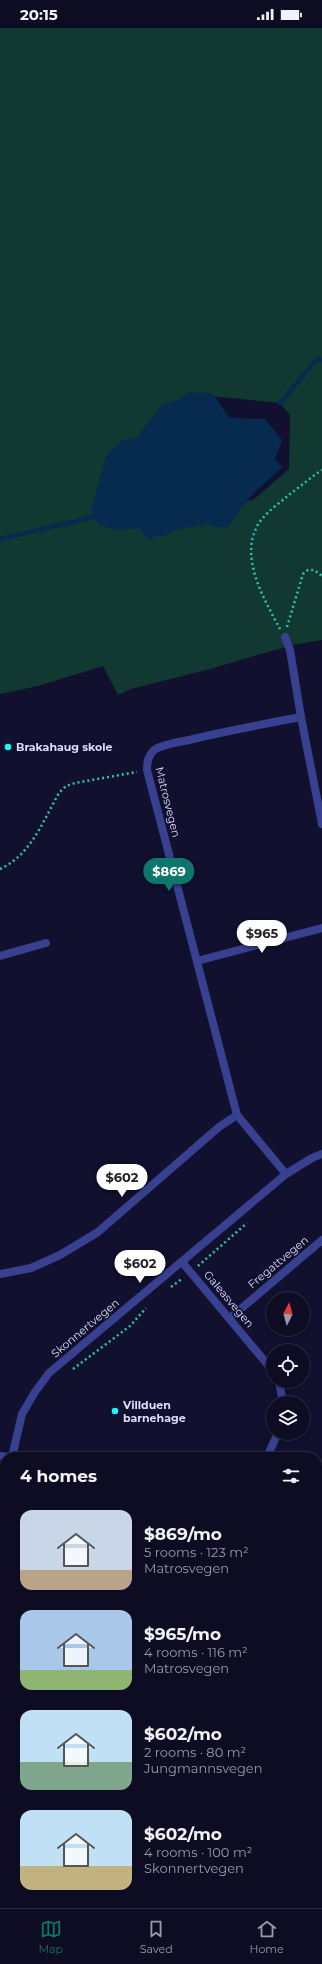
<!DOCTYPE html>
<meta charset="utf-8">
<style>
:root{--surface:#0d0c22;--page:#1b1a2f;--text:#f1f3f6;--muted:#9a9ba5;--line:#2d2c40;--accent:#0f766e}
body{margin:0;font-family:Montserrat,sans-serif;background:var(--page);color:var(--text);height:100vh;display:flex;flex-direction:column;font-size:15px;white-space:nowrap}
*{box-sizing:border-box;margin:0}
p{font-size:13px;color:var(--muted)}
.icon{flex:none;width:22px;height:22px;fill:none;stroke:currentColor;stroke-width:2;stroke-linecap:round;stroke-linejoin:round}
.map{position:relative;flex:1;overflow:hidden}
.details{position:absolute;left:0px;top:1424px;width:322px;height:456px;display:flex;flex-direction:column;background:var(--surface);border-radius:16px 16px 0 0;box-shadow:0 2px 6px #0003,0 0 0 1px var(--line)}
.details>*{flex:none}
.needle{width:26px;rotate:6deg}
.buttons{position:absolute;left:266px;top:1264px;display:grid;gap:8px}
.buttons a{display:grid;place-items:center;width:44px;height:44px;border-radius:50%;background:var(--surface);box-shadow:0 2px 6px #0003,0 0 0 1px var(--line);font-size:20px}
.price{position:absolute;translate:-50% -34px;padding:0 9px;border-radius:14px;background:#fff;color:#222;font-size:13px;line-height:26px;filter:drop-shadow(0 1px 2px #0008)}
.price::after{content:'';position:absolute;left:50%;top:24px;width:12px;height:9px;margin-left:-6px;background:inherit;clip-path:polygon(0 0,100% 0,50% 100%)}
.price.selected{background:var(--accent);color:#fff}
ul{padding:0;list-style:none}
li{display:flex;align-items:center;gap:12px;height:100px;padding:0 20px}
li span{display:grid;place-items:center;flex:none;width:112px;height:80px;border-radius:12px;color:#555}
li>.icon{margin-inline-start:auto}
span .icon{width:48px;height:48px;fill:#fffc;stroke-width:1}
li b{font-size:17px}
h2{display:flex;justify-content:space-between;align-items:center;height:48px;padding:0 20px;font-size:17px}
.status{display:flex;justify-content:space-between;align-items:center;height:28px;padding:0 20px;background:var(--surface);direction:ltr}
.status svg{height:11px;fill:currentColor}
.dock{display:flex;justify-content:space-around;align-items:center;height:56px;border-top:1px solid var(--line);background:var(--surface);font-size:11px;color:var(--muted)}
.dock a{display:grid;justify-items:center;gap:2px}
.dock .selected{color:var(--accent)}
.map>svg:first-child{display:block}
.green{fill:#123832;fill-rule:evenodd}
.water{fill:#072b4f}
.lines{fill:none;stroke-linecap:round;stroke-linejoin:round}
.stream{stroke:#072b4f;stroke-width:4.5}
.path{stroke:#29c7a8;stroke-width:2.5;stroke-dasharray:2 3;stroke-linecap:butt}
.service{stroke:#384190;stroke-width:7}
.minor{stroke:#384190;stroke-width:8}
.tertiary{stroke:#384190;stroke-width:8}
.trunk{stroke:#d85ede;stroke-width:11}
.poi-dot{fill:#09fff7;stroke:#11102e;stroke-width:1.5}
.labels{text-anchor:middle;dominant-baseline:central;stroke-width:3.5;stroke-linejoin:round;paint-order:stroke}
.poi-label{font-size:11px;font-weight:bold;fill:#dddeff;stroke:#11102e;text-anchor:start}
.street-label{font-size:11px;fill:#dddeff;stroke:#11102e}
</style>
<div class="status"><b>20:15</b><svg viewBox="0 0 49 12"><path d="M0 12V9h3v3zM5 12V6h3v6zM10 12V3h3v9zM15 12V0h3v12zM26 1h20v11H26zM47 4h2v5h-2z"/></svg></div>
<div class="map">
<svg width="322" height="1880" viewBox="0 0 322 1880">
<rect width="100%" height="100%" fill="#11102e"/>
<!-- green -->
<g class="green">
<path d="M 0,0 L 322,0 L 322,612 L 292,617 L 210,641 L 131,661 L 118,667 L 103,638 L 38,658 L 0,666 ZM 200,367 L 280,375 L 290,387 L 289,441 L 253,472 L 225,477 Z"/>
<path d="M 322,1728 L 322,1807 L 317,1807 L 317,1731 Z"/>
</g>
<!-- water -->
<path class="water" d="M 188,364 L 212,365 L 230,390 L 265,391 L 282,412 L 275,431 L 282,439 L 249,470 L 229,498 L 217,500 L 208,496 L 176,502 L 165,508 L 155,508 L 149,512 L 138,500 L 117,502 L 99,497 L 91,481 L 107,426 L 122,412 L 136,410 L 162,377 L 180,371 Z"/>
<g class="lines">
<!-- stream -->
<g class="stream">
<path d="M 280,375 L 317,331 L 322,332"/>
<path d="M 0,511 L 98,488"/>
</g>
<!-- path -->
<g class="path">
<path d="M 287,599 L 303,546 L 308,542 L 314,542 L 322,548"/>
<path d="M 280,601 C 264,571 238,528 259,495 C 267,483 280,475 290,466 C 301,458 311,449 322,442"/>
<path d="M 0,841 C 31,827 43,793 59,765 L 66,758 L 75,755 L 137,744"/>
<path d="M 198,1238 L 247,1195"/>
<path d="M 171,1259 L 183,1250"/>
<path d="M 73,1341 L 130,1298 L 146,1280"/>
<path d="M 0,1452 L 5,1452"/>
<path d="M 5,1592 L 3,1627 L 5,1639"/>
<path d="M 0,1773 L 5,1775"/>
</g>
<!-- service -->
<path class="service" d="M 273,1880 L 282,1876 L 292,1880"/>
<!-- minor -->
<g class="minor">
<path d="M 285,609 L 290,622 L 301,689 L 322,796"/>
<path d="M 0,928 L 46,915"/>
<path d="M 197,933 L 322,900"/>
<path d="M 286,1146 L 237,1087 L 147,742 C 147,734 148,728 154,722 C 163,716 179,714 189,712 C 226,703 263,696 301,689"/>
<path d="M 182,1234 L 273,1343"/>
<path d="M 0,1246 L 31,1240 L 60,1227 L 98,1204 L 219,1099 L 237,1087"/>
<path d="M 230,1290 L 322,1212"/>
<path d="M 279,1353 L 283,1375"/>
<path d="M 0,1428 L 12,1429"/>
<path d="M 267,1429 L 278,1405"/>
<path d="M 317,1615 L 322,1619"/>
</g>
<!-- tertiary -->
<g class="tertiary">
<path d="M 12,1429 L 22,1386 L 35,1364 L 49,1345 L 286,1146 L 312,1130 L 322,1126"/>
<path d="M 0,1523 L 5,1481"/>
<path d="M 0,1680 L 5,1694"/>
<path d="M 115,1875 L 118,1880"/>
</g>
<!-- trunk -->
<g class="trunk">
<path d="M 0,1710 L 5,1708"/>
<path d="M 0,1827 L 5,1827"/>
<path d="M 317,1832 L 322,1830"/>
<path d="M 0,1838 L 5,1838"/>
<path d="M 211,1875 L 215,1880"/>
<path d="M 240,1880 L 243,1875"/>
</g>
</g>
<!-- markers -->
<g class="poi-dot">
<circle cx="8" cy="719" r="4"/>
<circle cx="115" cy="1383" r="4"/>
</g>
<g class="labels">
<!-- poi labels -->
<g class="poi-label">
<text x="16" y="719">Brakahaug skole</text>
<text x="123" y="1377">Villduen<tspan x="123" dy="13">barnehage</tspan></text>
</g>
<!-- street labels -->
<g class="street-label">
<text transform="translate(168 774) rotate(76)">Matrosvegen</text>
<text transform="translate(278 1234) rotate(-40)">Fregattvegen</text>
<text transform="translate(229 1271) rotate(50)">Galeasvegen</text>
<text transform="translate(85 1300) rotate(-40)">Skonnertvegen</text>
</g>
</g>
</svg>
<div class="buttons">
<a><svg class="needle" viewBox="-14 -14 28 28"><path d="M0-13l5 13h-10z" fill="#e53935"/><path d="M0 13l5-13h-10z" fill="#9a9ba5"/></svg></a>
<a><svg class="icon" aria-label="locate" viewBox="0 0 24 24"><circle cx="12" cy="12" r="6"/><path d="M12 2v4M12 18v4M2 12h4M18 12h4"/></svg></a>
<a><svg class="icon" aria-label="layers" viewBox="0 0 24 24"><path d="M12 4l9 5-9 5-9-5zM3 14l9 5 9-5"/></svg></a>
</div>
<b class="price selected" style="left:169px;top:864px">$869</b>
<b class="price" style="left:262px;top:926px">$965</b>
<b class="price" style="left:122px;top:1170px">$602</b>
<b class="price" style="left:140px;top:1256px">$602</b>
<section class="details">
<h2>4 homes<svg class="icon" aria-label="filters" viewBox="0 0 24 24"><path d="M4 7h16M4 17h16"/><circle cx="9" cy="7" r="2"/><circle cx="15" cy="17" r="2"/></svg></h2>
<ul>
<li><span style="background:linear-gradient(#c9d6e8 75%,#b9a48a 0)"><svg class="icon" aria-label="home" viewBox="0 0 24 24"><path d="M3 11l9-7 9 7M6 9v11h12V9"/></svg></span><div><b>$869/mo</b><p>5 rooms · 123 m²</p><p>Matrosvegen</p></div></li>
<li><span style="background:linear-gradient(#a9c7e8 75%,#8fb573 0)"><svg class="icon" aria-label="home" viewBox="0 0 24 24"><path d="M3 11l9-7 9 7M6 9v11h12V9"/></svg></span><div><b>$965/mo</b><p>4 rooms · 116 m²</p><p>Matrosvegen</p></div></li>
<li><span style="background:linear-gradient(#bfe0f5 65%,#7fa58c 0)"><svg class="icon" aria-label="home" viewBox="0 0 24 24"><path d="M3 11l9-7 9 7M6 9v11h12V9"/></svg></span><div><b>$602/mo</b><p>2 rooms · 80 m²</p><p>Jungmannsvegen</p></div></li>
<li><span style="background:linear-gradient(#bfe0f5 70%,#c2b280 0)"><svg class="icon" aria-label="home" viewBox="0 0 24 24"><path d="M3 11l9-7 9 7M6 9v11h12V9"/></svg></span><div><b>$602/mo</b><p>4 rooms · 100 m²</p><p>Skonnertvegen</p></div></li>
</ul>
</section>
</div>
<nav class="dock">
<a class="selected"><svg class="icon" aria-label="map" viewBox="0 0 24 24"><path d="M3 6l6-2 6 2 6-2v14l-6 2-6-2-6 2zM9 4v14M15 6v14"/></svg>Map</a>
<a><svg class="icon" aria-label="saved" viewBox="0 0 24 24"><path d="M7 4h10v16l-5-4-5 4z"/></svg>Saved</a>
<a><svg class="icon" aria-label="home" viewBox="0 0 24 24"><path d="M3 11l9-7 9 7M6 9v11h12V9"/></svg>Home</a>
</nav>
